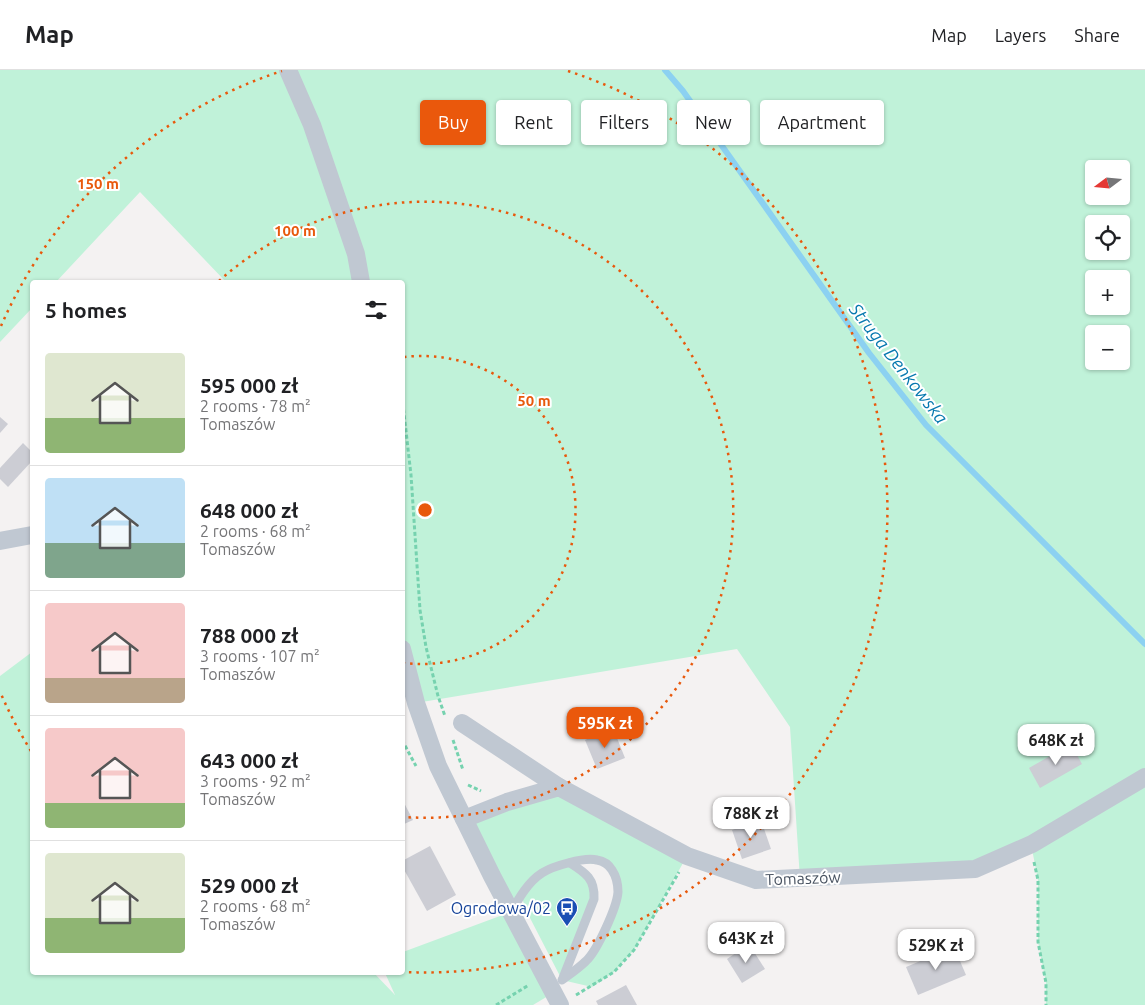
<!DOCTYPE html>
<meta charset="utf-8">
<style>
:root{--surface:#fff;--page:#f6f6f6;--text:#202124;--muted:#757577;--line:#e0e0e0;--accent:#ea580c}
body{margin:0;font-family:Ubuntu,sans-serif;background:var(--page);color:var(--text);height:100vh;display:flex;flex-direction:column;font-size:19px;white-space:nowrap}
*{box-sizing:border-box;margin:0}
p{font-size:16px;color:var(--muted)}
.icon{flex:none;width:28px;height:28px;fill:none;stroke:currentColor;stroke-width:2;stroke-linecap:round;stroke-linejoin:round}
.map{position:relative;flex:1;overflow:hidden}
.sheet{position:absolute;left:30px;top:210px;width:375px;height:695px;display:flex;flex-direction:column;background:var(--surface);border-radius:5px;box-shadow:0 1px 4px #0004}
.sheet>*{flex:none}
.top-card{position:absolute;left:420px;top:30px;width:475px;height:45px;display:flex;gap:10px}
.needle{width:32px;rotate:254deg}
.tools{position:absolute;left:1085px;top:90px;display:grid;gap:10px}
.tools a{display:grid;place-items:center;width:45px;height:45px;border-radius:5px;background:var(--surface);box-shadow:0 1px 4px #0004;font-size:25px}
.price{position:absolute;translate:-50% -42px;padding:0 11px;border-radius:10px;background:#fff;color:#222;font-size:16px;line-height:32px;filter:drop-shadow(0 1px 2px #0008)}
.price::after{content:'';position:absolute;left:50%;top:30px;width:15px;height:11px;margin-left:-8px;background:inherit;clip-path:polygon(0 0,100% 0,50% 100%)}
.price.active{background:var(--accent);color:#fff}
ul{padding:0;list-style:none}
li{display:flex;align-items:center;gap:15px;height:125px;padding:0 15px}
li+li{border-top:1px solid var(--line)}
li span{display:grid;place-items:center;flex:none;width:140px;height:100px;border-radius:5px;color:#555}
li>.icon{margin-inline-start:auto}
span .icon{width:60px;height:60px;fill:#fffc;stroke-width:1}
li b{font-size:21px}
h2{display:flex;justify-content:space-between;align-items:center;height:60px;padding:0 15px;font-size:21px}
.chip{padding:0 18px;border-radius:5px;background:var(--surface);box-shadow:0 1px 4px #0004;font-size:18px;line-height:45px}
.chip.active{background:var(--accent);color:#fff}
header{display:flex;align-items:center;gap:30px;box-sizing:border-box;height:70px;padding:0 25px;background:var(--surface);border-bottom:1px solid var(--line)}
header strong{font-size:24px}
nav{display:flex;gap:28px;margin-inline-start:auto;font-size:18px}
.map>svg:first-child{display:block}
.green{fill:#c0f2d9;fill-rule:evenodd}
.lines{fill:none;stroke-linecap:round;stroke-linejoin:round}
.stream{stroke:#8cd1f1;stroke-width:6}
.building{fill:#cccdd4}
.path{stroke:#76d2af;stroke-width:3;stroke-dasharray:4 2.5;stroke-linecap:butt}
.lane{stroke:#c0c8d2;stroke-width:9}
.street{stroke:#c0c8d2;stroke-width:18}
.ring{fill:none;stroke:#e8590c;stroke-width:2.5;stroke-dasharray:2.5 5}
.labels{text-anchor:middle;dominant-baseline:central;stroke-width:4;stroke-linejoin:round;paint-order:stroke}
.street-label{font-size:16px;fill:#495361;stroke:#fff}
.transit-label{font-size:16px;fill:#164399;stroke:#fff;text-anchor:end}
.water-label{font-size:18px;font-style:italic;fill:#0779af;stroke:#fff}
.centre{fill:#e8590c;stroke:#fff;stroke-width:2.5}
.ring-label{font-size:15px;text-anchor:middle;font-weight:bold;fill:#e8590c;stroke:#fff;stroke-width:4;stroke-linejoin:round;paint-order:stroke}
</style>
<header>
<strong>Map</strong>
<nav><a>Map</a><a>Layers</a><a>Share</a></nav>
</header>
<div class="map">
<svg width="1145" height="935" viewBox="0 0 1145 935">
<rect width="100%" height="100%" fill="#f4f2f2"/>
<!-- green -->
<g class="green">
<path d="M 0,0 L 1145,0 L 1145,935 L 1046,935 L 1046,913 L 1038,872 L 1038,810 L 1031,774 L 975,799 L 800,809 L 790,657 L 737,579 L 416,633 L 402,579 L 402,212 L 226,212 L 140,122 L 56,212 L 32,212 L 32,238 L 0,272 ZM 1094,99 L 1121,99 L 1121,126 L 1094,126 ZM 1094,154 L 1121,154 L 1121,181 L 1094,181 ZM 1094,209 L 1121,209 L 1121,236 L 1094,236 ZM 1094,264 L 1121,264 L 1121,291 L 1094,291 Z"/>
<path d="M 32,582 L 32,902 L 374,903 L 395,925 L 385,903 L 402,902 L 403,882 L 511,842 L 464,749 L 559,717 L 687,786 L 634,880 L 614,902 L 592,917 L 562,910 L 530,848 L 521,826 L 511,842 L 553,923 L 533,935 L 0,935 L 0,606 ZM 571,793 L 607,794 L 618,822 L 587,890 L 563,908 L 594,821 L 593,815 Z"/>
</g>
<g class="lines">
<!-- stream -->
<path class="stream" d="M 665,0 L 683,21 L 869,283 L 926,355 L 1145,574"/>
</g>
<!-- building -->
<g class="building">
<path d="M 0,347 L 8,354 L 0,363 Z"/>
<path d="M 23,373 L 32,382 L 32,391 L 8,417 L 0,409 L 0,398 Z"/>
<path d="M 613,658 L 625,688 L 597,699 L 585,670 Z"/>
<path d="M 1071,674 L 1082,694 L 1040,718 L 1029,698 Z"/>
<path d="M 402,729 L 413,750 L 402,755 Z"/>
<path d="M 761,750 L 771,779 L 742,789 L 732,760 Z"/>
<path d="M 430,776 L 456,825 L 427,841 L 402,796 L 402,791 Z"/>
<path d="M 749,874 L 765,899 L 742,913 L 727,889 Z"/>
<path d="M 954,877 L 966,905 L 918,925 L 906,897 Z"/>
<path d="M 626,915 L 637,935 L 598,935 L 596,931 Z"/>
</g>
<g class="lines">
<!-- path -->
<g class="path">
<path d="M 402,326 L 411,405 L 420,540 L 426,577 L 438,626 L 445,646"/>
<path d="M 402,670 L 416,696"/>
<path d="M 453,670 L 463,700"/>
<path d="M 468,715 L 481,721"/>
<path d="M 1034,792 L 1038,810 L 1038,872 L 1046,913 L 1046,935"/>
<path d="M 576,925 L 614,902 L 634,880 L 679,802"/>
<path d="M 496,935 L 529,915"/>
</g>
<!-- lane -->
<g class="lane">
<path d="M 511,842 C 519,828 528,812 542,803 C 553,796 584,787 597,790 C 603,791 609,795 612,800 C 616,806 618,815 618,822 C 617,837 597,881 586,891 C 579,898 570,904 562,910"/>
<path d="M 563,908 L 594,829 C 595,809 586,803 570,793"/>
</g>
<!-- street -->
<g class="street">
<path d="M 288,0 L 312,55 L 356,184 L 361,212"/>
<path d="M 0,471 L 32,465"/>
<path d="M 402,579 L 416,633 L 438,696 L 492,806 L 560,935"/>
<path d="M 462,653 L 559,717"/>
<path d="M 464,749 L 507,732 L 559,717 L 687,786 L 756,810 L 975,799 L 1032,774 L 1145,707"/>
</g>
</g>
<!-- distance rings -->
<g class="ring">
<path d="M404 287A154 154 0 1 1 404 593"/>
<path d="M219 211A308 308 0 1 1 404 747"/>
<path d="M31 681A462 462 0 0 1 1 624M1 256A462 462 0 0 1 282 1M568 1A462 462 0 0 1 405 902"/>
</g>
<!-- icons -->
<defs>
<g id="bus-pin" transform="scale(1.125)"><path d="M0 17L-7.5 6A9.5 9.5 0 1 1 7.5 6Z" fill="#1a4fb4" stroke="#fff"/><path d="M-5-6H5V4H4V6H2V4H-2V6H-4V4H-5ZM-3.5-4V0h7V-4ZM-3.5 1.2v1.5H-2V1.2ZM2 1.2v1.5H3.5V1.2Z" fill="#fff"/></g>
</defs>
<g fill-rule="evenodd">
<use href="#bus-pin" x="567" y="838"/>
</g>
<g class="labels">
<!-- street labels -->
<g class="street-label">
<text transform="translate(803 808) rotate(-2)">Tomaszów</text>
</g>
<!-- transit labels -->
<g class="transit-label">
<text x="551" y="838">Ogrodowa/02</text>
</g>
<!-- water labels -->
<g class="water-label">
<text transform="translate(899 293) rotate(52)">Struga Denkowska</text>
</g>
</g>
<circle cx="425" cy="440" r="8" class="centre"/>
<g class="ring-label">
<text x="98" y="119">150 m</text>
<text x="295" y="166">100 m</text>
<text x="534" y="336">50 m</text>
</g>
</svg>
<div class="tools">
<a><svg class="needle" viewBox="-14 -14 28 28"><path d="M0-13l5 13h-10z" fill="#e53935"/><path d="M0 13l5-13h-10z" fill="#757577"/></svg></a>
<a><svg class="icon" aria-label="locate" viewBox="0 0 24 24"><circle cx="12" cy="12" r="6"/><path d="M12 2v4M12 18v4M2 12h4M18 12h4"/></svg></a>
<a>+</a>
<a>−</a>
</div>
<b class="price active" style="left:605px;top:679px">595K zł</b>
<b class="price" style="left:1056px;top:696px">648K zł</b>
<b class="price" style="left:751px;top:769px">788K zł</b>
<b class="price" style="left:746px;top:894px">643K zł</b>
<b class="price" style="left:936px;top:901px">529K zł</b>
<div class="top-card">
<a class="chip active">Buy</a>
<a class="chip">Rent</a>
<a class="chip">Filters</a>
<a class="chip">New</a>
<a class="chip">Apartment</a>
</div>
<section class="sheet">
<h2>5 homes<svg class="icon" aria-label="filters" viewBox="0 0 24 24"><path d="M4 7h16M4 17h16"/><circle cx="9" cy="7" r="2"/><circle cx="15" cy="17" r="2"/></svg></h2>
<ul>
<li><span style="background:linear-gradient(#dfe7d0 65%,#8fb573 0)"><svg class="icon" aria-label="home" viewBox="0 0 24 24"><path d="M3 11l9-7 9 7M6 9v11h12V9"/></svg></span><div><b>595 000 zł</b><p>2 rooms · 78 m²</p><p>Tomaszów</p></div></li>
<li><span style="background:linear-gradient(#bfe0f5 65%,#7fa58c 0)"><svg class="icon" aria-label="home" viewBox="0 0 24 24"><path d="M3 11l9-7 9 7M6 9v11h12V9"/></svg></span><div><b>648 000 zł</b><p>2 rooms · 68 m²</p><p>Tomaszów</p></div></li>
<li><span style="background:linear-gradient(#f6c9c9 75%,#b9a48a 0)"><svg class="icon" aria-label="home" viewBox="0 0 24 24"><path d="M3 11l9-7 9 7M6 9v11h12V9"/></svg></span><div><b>788 000 zł</b><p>3 rooms · 107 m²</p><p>Tomaszów</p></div></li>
<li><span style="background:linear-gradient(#f6c9c9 75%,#8fb573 0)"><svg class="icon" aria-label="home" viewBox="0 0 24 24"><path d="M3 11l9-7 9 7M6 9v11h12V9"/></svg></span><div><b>643 000 zł</b><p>3 rooms · 92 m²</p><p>Tomaszów</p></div></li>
<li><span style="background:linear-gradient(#dfe7d0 65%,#8fb573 0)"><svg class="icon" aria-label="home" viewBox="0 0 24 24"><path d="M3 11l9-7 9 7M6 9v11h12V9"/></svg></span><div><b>529 000 zł</b><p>2 rooms · 68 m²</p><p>Tomaszów</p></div></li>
</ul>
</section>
</div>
